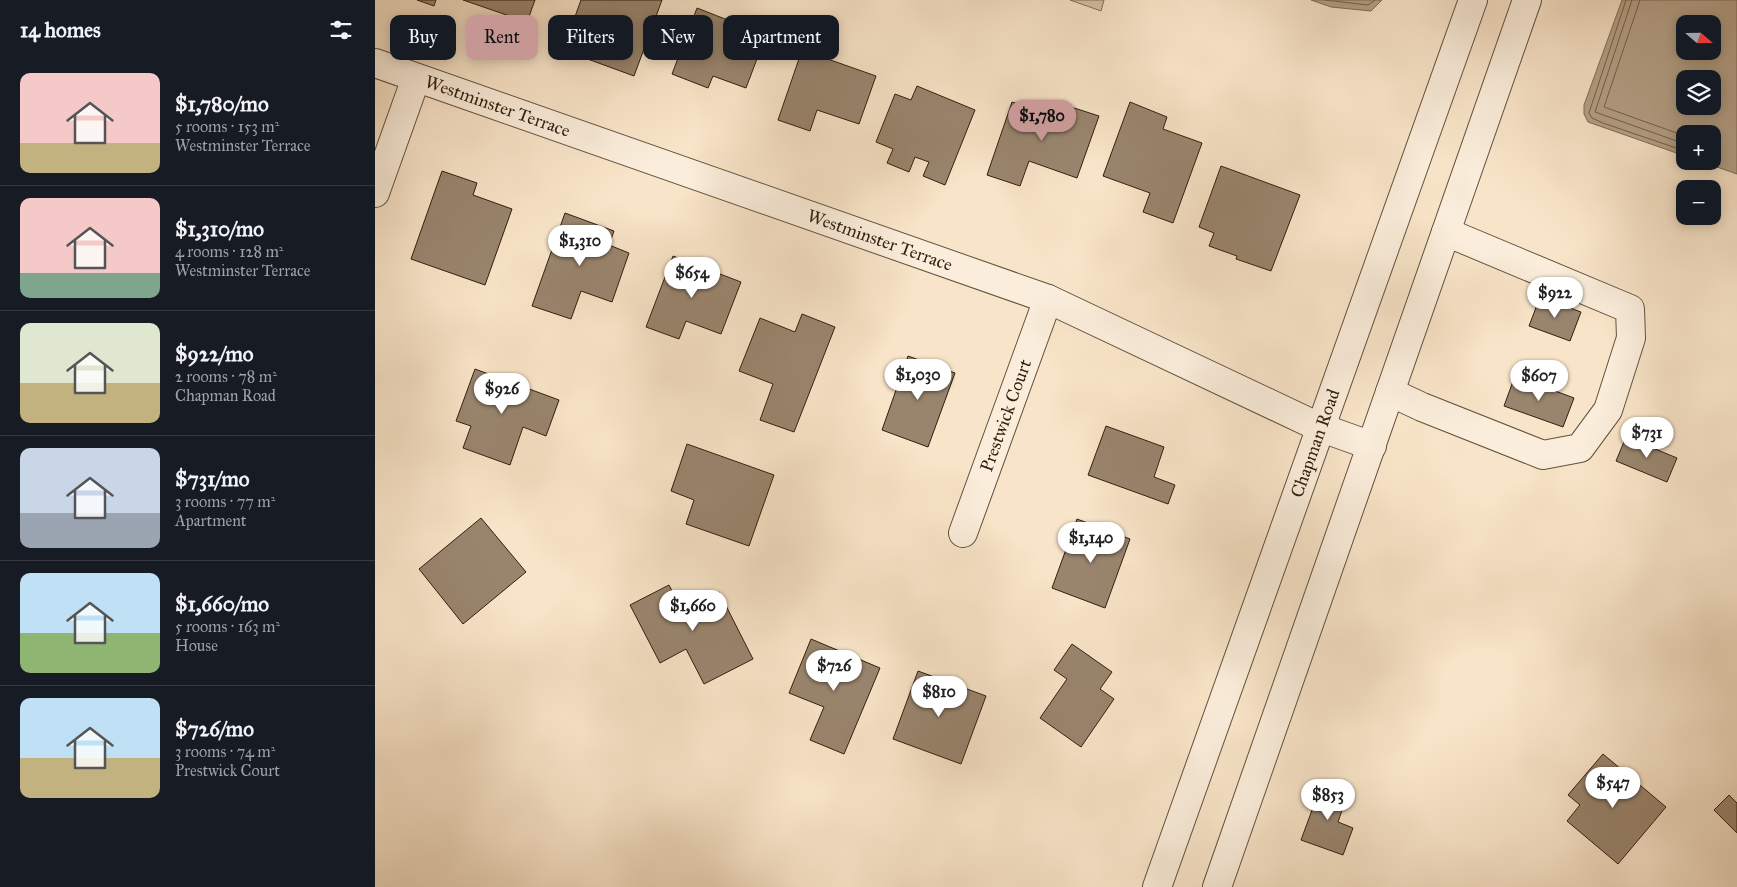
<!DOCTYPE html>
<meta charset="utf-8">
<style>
:root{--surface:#171b24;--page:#20242c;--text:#f1f3f6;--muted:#9ea1a6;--line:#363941;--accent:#c59692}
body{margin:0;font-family:"IM FELL Great Primer",serif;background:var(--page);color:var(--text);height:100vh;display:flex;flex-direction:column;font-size:19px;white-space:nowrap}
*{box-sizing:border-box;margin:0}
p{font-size:16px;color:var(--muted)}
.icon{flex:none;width:28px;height:28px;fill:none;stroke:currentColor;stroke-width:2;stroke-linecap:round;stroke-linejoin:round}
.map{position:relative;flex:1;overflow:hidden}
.side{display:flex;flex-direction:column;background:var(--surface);width:375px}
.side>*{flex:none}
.guide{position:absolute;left:15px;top:15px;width:475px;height:45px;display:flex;gap:10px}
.needle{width:32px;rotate:110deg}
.controls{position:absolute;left:1301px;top:15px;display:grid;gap:10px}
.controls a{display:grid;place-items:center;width:45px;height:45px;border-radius:10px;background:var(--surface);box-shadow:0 2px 12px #0003;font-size:25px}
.price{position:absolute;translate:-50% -42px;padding:0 11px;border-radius:18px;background:#fff;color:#222;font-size:16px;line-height:32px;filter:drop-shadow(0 1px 2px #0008)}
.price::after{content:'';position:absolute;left:50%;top:30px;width:15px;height:11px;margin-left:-8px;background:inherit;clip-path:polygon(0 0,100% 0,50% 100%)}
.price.on{background:var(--accent);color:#111}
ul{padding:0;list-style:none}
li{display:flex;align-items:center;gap:15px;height:125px;padding:0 20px}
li+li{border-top:1px solid var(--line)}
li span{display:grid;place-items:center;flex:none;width:140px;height:100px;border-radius:10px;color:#555}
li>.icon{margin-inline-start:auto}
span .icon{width:60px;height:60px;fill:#fffc;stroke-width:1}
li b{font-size:21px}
h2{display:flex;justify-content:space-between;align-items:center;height:60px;padding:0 20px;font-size:21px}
.chip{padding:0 18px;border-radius:10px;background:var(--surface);box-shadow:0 2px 12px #0003;font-size:18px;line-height:45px}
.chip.on{background:var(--accent);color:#111}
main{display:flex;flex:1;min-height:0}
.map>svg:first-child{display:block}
.green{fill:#d7c2a8;stroke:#85705a}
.water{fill:#b5a188;stroke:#816d56;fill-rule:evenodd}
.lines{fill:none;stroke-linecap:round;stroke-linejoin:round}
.shore{stroke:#74604a;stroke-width:1}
.building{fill:#99856e;stroke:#331e0c}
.minor-casing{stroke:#64503b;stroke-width:30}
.minor{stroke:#faeddb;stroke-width:28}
.labels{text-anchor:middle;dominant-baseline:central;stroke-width:4.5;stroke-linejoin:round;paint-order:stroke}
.street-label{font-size:18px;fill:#331e0c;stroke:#faeddb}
</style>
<main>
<section class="side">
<h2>14 homes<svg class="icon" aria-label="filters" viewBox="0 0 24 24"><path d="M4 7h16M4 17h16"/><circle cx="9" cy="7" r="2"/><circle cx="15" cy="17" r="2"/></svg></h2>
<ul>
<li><span style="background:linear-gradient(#f6c9c9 70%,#c2b280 0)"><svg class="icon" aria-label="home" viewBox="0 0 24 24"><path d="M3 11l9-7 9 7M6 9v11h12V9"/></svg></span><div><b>$1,780/mo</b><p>5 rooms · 153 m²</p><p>Westminster Terrace</p></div></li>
<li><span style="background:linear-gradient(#f6c9c9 75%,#7fa58c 0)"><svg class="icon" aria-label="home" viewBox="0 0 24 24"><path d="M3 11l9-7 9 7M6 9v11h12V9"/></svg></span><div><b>$1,310/mo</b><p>4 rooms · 128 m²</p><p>Westminster Terrace</p></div></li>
<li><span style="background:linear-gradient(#dfe7d0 60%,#c2b280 0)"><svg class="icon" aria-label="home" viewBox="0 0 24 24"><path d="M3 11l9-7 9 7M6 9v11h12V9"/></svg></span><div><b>$922/mo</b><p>2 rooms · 78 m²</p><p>Chapman Road</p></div></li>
<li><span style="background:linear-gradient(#c9d6e8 65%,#9aa5b1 0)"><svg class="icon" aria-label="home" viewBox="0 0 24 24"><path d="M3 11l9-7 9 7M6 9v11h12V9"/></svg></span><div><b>$731/mo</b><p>3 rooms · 77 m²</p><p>Apartment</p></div></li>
<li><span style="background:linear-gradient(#bfe0f5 60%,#8fb573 0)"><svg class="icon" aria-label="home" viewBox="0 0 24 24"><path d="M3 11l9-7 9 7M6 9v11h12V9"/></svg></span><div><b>$1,660/mo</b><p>5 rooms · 163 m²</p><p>House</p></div></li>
<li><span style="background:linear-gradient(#bfe0f5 60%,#c2b280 0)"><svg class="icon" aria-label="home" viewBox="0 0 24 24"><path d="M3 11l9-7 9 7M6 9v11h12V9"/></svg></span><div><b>$726/mo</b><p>3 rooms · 74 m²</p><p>Prestwick Court</p></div></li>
</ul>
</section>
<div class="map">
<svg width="1362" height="887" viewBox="0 0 1362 887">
<rect width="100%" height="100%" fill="#f8e4c8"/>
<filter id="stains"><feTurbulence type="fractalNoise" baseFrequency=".004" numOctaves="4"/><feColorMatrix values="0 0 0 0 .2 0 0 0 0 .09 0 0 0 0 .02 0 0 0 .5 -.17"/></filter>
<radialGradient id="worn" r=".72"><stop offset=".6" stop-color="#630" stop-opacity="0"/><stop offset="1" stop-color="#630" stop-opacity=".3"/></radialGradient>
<!-- green -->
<path class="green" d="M 695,0 L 729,0 L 726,11 Z"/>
<!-- water -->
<g class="water">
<path d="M 936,0 L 1007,0 L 996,11 L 956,7 Z"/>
<path d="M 1247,0 L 1362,0 L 1362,174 L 1325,161 L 1338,161 L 1338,134 L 1310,134 L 1310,156 L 1213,122 L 1209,114 L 1209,105 ZM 1310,24 L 1338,24 L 1338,51 L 1310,51 ZM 1310,79 L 1338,79 L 1338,106 L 1310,106 Z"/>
</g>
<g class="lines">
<!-- shore -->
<g class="shore">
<path d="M 950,0 L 993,5 L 1000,0"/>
<path d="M 1251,0 L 1214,113 L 1217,118 L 1228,123 L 1310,151"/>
<path d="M 1257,0 L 1220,112 L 1310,144"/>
<path d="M 1265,0 L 1229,107 L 1310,136"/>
</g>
</g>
<!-- building -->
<g class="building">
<path d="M 42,0 L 61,0 L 59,6 Z"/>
<path d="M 88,0 L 160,0 L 152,22 Z"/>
<path d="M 206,0 L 287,0 L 259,76 L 188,50 Z"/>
<path d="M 322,8 L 391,35 L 371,88 L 338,76 L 333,88 L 297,74 Z"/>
<path d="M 427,50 L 501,76 L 484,124 L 442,110 L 435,131 L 403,120 Z"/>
<path d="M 542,86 L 600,110 L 570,185 L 548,176 L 554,162 L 540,157 L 534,172 L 512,163 L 518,149 L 501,142 L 520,94 L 536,100 Z"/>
<path d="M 637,102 L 685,119 L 690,105 L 724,116 L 702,178 L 654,161 L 645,186 L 612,175 Z"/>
<path d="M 755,102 L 792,117 L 788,129 L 827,143 L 798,223 L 768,212 L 775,193 L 728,176 Z"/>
<path d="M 846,166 L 925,195 L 896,271 L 861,259 L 862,256 L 834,246 L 839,233 L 824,227 Z"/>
<path d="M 67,171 L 102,183 L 98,195 L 137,209 L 110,285 L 36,259 Z"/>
<path d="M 190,213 L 239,231 L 234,245 L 254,253 L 237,302 L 206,291 L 196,319 L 157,306 Z"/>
<path d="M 298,256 L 366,282 L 346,334 L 311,321 L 304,339 L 271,327 Z"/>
<path d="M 1165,297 L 1206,312 L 1195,341 L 1154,326 Z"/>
<path d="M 427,314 L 460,327 L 419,432 L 385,420 L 398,384 L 364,371 L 385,318 L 420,332 Z"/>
<path d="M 533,356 L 580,373 L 553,447 L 507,430 Z"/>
<path d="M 100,369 L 184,400 L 171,436 L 148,427 L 135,465 L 88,448 L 96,426 L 81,421 Z"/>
<path d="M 1140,376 L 1199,398 L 1188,427 L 1129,406 Z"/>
<path d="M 731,426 L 789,447 L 779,477 L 800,485 L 793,504 L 713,475 Z"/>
<path d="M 1251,437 L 1302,458 L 1292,482 L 1241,461 Z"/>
<path d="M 312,444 L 399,475 L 374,546 L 311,524 L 319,500 L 296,491 Z"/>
<path d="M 106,518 L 151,572 L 88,624 L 44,569 Z"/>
<path d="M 702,519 L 755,539 L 730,608 L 677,588 Z"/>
<path d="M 294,585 L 307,611 L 344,592 L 378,659 L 329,684 L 311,649 L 285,663 L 255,605 Z"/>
<path d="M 436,639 L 505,668 L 469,754 L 435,740 L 449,707 L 414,693 Z"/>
<path d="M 697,644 L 737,672 L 725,689 L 739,699 L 706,747 L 665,718 L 692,679 L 679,670 Z"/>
<path d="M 543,671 L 611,696 L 586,764 L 518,739 Z"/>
<path d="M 1228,754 L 1291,807 L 1243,864 L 1192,821 L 1205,805 L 1193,795 Z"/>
<path d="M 947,783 L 973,793 L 963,822 L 978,828 L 968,855 L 926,840 Z"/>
<path d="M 1354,795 L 1362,803 L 1362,833 L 1339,810 Z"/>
</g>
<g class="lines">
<!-- minor casing -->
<g class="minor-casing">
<g id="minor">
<path id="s1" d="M 0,63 L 673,299 L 944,427 L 997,446"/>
<path d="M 0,193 L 41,78"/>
<path d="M 1015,392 L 1047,407 L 1168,455 L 1205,448 L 1233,410 L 1256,338 L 1255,309 L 1071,232"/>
<path id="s2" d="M 588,533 L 673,299"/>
<path id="s3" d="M 782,887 L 1098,0"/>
<path d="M 842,887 L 1152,0"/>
</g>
</g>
<!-- minor -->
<use href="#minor" class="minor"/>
</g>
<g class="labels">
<!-- street labels -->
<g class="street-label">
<text stroke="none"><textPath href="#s1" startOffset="130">Westminster Terrace</textPath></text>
<text stroke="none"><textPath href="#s1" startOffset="535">Westminster Terrace</textPath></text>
<text stroke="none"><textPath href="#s2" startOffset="125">Prestwick Court</textPath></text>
<text stroke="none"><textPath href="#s3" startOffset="471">Chapman Road</textPath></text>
</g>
</g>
<rect width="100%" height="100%" filter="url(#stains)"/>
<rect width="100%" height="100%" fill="url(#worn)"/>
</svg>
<div class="controls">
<a><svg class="needle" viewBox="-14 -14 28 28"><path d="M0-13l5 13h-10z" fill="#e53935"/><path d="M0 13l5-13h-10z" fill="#9ea1a6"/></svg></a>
<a><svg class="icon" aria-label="layers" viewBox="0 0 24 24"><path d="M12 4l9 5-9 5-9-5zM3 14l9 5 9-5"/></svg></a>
<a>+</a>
<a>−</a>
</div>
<b class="price on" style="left:667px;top:142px">$1,780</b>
<b class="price" style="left:205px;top:267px">$1,310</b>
<b class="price" style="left:317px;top:299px">$654</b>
<b class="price" style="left:1180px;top:319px">$922</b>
<b class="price" style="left:543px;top:401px">$1,030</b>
<b class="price" style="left:1164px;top:402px">$607</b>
<b class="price" style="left:127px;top:415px">$926</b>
<b class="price" style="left:1272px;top:459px">$731</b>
<b class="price" style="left:716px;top:564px">$1,140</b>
<b class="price" style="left:318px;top:632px">$1,660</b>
<b class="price" style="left:459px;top:692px">$726</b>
<b class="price" style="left:564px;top:718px">$810</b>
<b class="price" style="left:1238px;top:809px">$547</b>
<b class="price" style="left:953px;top:821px">$853</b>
<div class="guide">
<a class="chip">Buy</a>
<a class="chip on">Rent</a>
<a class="chip">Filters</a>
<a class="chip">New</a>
<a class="chip">Apartment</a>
</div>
</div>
</main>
